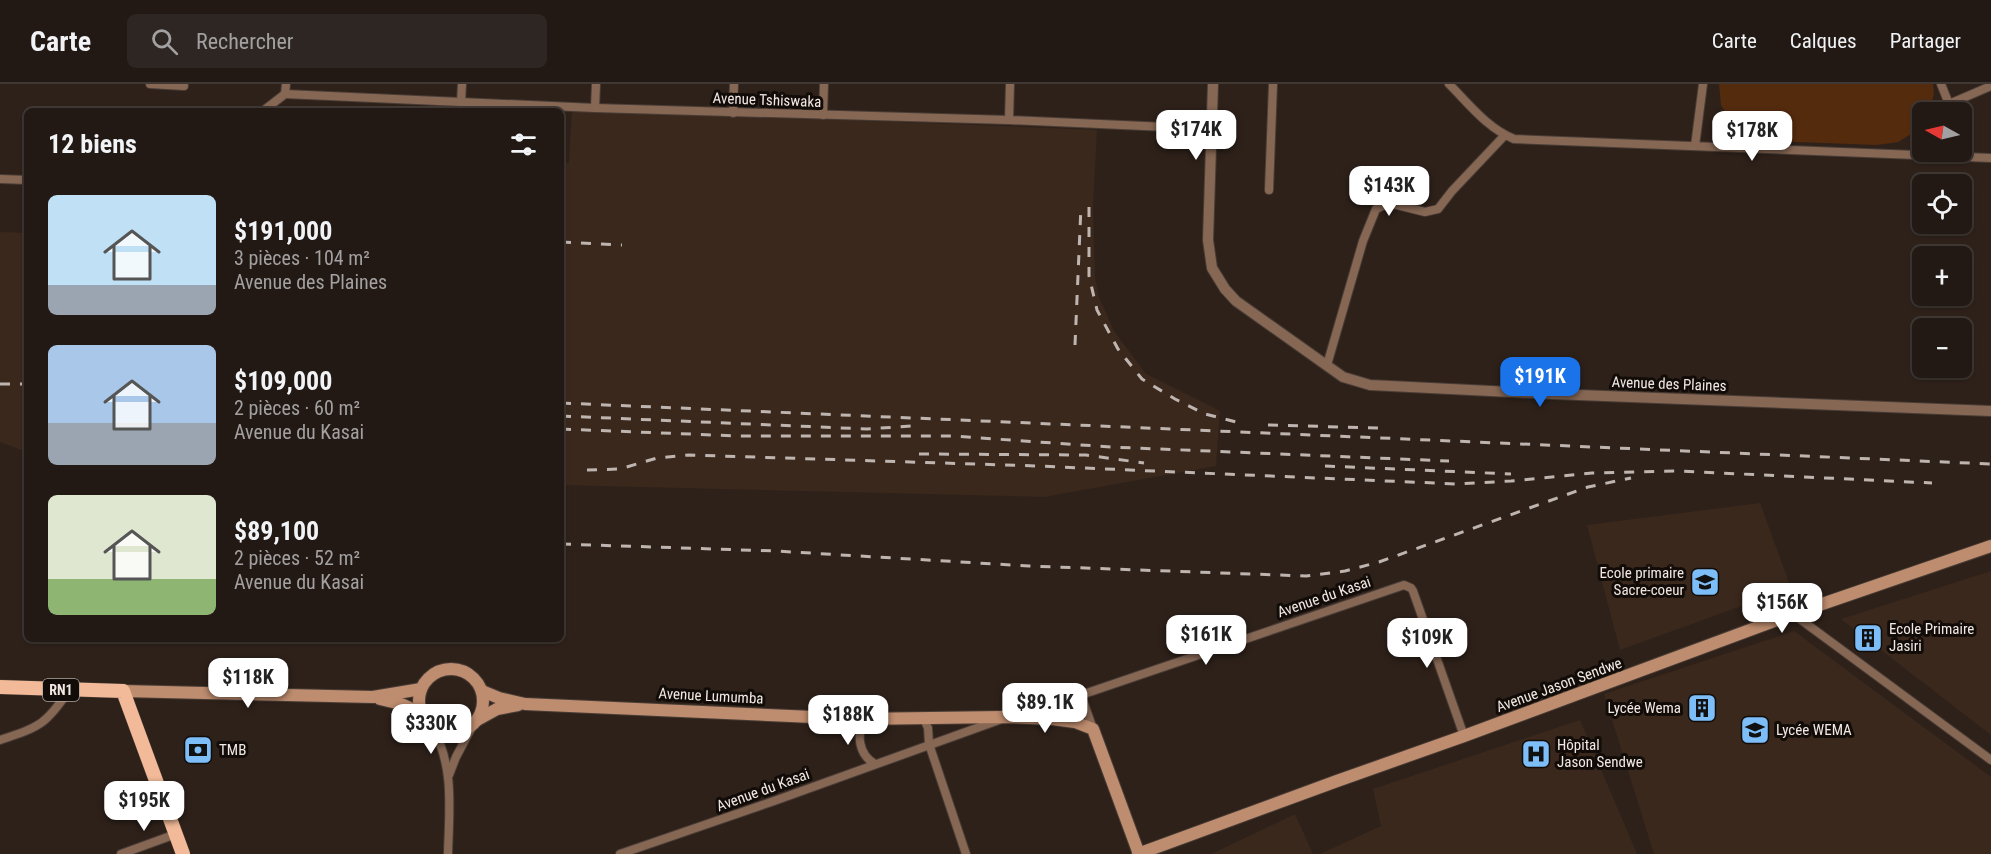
<!DOCTYPE html>
<html lang="fr">
<meta charset="utf-8">
<style>
:root{--surface:#221914;--page:#2e2622;--text:#f1f3f6;--muted:#a2a0a0;--line:#3f3834;--accent:#1a73e8}
body{margin:0;font-family:"Roboto Condensed",sans-serif;background:var(--page);color:var(--text);height:100vh;display:flex;flex-direction:column;font-size:22px;white-space:nowrap}
*{box-sizing:border-box;margin:0}
p{font-size:20px;color:var(--muted)}
.icon{flex:none;width:33px;height:33px;fill:none;stroke:currentColor;stroke-width:2;stroke-linecap:round;stroke-linejoin:round}
.map{position:relative;flex:1;overflow:hidden}
.drawer{position:absolute;left:24px;top:24px;width:540px;height:534px;display:flex;flex-direction:column;background:var(--surface);border-radius:9px;box-shadow:0 2px 4px #0004,0 0 0 2px var(--line)}
.drawer>*{flex:none}
.needle{width:39px;rotate:278deg}
.buttons{position:absolute;left:1912px;top:18px;display:grid;gap:12px}
.buttons a{display:grid;place-items:center;width:60px;height:60px;border-radius:9px;background:var(--surface);box-shadow:0 2px 4px #0004,0 0 0 2px var(--line);font-size:30px}
.price{position:absolute;translate:-50% -51px;padding:0 14px;border-radius:12px;background:#fff;color:#222;font-size:20px;line-height:39px;filter:drop-shadow(0 2px 3px #0008)}
.price::after{content:'';position:absolute;left:50%;top:36px;width:18px;height:14px;margin-left:-9px;background:inherit;clip-path:polygon(0 0,100% 0,50% 100%)}
.price.active{background:var(--accent);color:#fff}
ul{padding:0;list-style:none}
li{display:flex;align-items:center;gap:18px;height:150px;padding:0 24px}
li span{display:grid;place-items:center;flex:none;width:168px;height:120px;border-radius:9px;color:#555}
li>.icon{margin-inline-start:auto}
span .icon{width:72px;height:72px;fill:#fffc;stroke-width:1}
li b{font-size:26px}
h2{display:flex;justify-content:space-between;align-items:center;height:72px;padding:0 24px;font-size:26px}
header{display:flex;align-items:center;gap:36px;box-sizing:border-box;height:84px;padding:0 30px;background:var(--surface);border-bottom:2px solid var(--line)}
header strong{font-size:28px}
nav{display:flex;gap:33px;margin-inline-start:auto;font-size:21px}
.search{width:420px;height:54px;background:var(--page);display:flex;align-items:center;gap:15px;box-sizing:border-box;padding:0 21px;border-radius:9px;color:var(--muted);font-size:22px}
.map>svg:first-child{display:block}
.built{fill:#3a281c}
.pitch{fill:#552b0e}
.lines{fill:none;stroke-linecap:round;stroke-linejoin:round}
.minor-casing{stroke:#493d36;stroke-width:10}
.tertiary-casing{stroke:#493d36;stroke-width:12}
.secondary-casing{stroke:#493d36;stroke-width:14}
.trunk-casing{stroke:#493d36;stroke-width:15}
.minor{stroke:#866754;stroke-width:8}
.tertiary{stroke:#866754;stroke-width:10}
.secondary{stroke:#be8c6e;stroke-width:12}
.trunk{stroke:#f2ba98;stroke-width:14}
.rail{stroke:#bfb5b0;stroke-width:3;stroke-dasharray:10 10;stroke-linecap:butt}
.labels{text-anchor:middle;dominant-baseline:central;stroke-width:6;stroke-linejoin:round;paint-order:stroke}
.shield{fill:#120c09;stroke:#aea6a2;stroke-width:1.5}
.shield-label{font-size:14px;font-weight:bold;fill:#f1e8e3}
.street-label{font-size:15px;fill:#f1e8e3;stroke:#120c09}
.poi-label{font-size:15px;fill:#f1e8e3;stroke:#120c09;text-anchor:start}
</style>
<header>
<strong>Carte</strong>
<div class="search"><svg class="icon" aria-label="search" viewBox="0 0 24 24"><circle cx="10" cy="10" r="6"/><path d="M15 15l6 6"/></svg>Rechercher</div>
<nav><a>Carte</a><a>Calques</a><a>Partager</a></nav>
</header>
<div class="map">
<svg width="1991" height="770" viewBox="0 0 1991 770">
<rect width="100%" height="100%" fill="#2e211a"/>
<!-- built -->
<g class="built">
<path d="M 572,25 L 1097,46 L 1093,123 L 1095,192 L 1099,213 L 1114,247 L 1146,290 L 1220,327 L 1216,382 L 1044,413 L 561,401 L 561,79 L 569,79 Z"/>
<path d="M 0,148 L 27,149 L 27,368 L 0,358 Z"/>
<path d="M 1760,419 L 1791,504 L 1620,566 L 1587,441 Z"/>
<path d="M 1991,487 L 1991,651 L 1841,535 Z"/>
<path d="M 1794,547 L 1991,693 L 1991,770 L 1654,770 L 1604,610 Z"/>
<path d="M 1580,636 L 1637,770 L 1320,770 L 1381,742 L 1373,705 Z"/>
<path d="M 1295,730 L 1313,770 L 1211,770 Z"/>
</g>
<!-- pitch -->
<path class="pitch" d="M 1719,0 L 1933,0 L 1934,10 L 1929,28 L 1923,28 L 1923,38 L 1916,47 L 1898,58 L 1877,61 L 1769,57 L 1749,52 L 1732,39 L 1721,21 Z"/>
<g class="lines">
<!-- minor casing -->
<g class="minor-casing">
<g id="minor">
<path d="M 150,0 L 184,2"/>
<path d="M 1449,0 C 1469,20 1487,44 1514,55 L 1991,74"/>
<path d="M 1941,0 L 1949,20"/>
<path d="M 285,10 L 595,24 L 1009,36 L 1211,45"/>
<path d="M 285,10 L 286,0"/>
<path d="M 461,18 L 462,0"/>
<path d="M 595,24 L 596,0"/>
<path d="M 263,27 L 285,10"/>
<path d="M 1944,28 L 1949,20 L 1991,2"/>
<path d="M 733,29 L 734,0"/>
<path d="M 823,31 L 824,0"/>
<path d="M 1009,36 L 1010,0"/>
<path d="M 1695,62 L 1703,0"/>
<path d="M 1915,71 L 1923,59"/>
<path d="M 0,95 L 27,96"/>
<path d="M 1269,106 L 1273,0"/>
<path d="M 1327,281 L 1363,157 L 1376,125 L 1389,119 L 1425,128 L 1438,125 L 1452,107 L 1505,51"/>
<path d="M 1793,530 L 1991,676"/>
<path d="M 1081,611 L 1093,645"/>
<path d="M 1014,630 L 1081,611 L 1404,501 L 1411,504 L 1413,507 L 1464,652"/>
<path d="M 866,635 C 855,650 859,671 875,680"/>
<path d="M 924,635 L 928,644 L 929,660 L 966,770"/>
<path d="M 432,643 C 455,682 449,727 448,770"/>
<path d="M 0,656 C 39,643 46,641 69,606"/>
<path d="M 449,691 L 456,673 L 473,641"/>
<path d="M 121,770 L 176,750"/>
<path d="M 620,770 L 774,717 L 999,636"/>
</g>
</g>
<!-- tertiary casing -->
<g class="tertiary-casing">
<path id="tertiary" d="M 1213,0 L 1208,156 L 1212,184 L 1225,205 L 1236,217 L 1343,293 L 1370,301 L 1553,310 L 1991,327"/>
</g>
<!-- secondary casing -->
<g class="secondary-casing">
<g id="secondary">
<circle cx="451" cy="617" r="32"/>
<path d="M 123,607 L 373,613 L 421,605"/>
<path d="M 482,607 L 499,614 L 525,620 L 858,635 L 1003,633 L 1052,635 L 1075,638 L 1093,645 L 1139,770"/>
<path d="M 380,615 L 401,620 L 421,629"/>
<path d="M 477,636 L 497,625 L 518,621"/>
<path d="M 1138,770 L 1337,697 L 1464,652 L 1793,530 L 1991,462"/>
</g>
</g>
<!-- trunk casing -->
<g class="trunk-casing">
<path id="trunk" d="M 0,603 L 123,607 L 183,770"/>
</g>
<!-- minor -->
<use href="#minor" class="minor"/>
<!-- tertiary -->
<use href="#tertiary" class="tertiary"/>
<!-- secondary -->
<use href="#secondary" class="secondary"/>
<!-- trunk -->
<use href="#trunk" class="trunk"/>
<!-- rail -->
<g class="rail">
<path d="M 1089,123 L 1089,192 L 1097,226 L 1118,265 L 1142,295 L 1175,315 L 1205,330 L 1244,340"/>
<path d="M 561,158 L 622,161"/>
<path d="M 1075,261 L 1081,122"/>
<path d="M 0,300 L 27,300"/>
<path d="M 561,319 L 1991,380"/>
<path d="M 561,332 L 867,345 L 912,342"/>
<path d="M 1268,341 L 1378,344"/>
<path d="M 561,345 L 739,352 L 952,352 L 1111,363 L 1449,377"/>
<path d="M 919,370 L 1086,371 L 1144,379"/>
<path d="M 1325,382 L 1511,390"/>
<path d="M 587,386 L 620,385 L 657,374 L 689,371 L 1037,382 L 1457,400 L 1511,397 L 1592,389 L 1678,387 L 1932,399"/>
<path d="M 561,460 L 775,467 L 1029,482 L 1306,492 L 1345,487 L 1379,478 L 1588,403 L 1631,394"/>
</g>
</g>
<!-- icons -->
<defs>
<g id="school-square" transform="scale(1.5)"><rect x="-9" y="-9" width="18" height="18" rx="4" fill="#7dbef9" stroke="#120c09"/><path d="M0-5L7-2L0 1L-7-2ZM-4 1L0 2.5L4 1V4Q0 6-4 4Z" fill="#111"/></g>
<g id="building-square" transform="scale(1.5)"><rect x="-9" y="-9" width="18" height="18" rx="4" fill="#7dbef9" stroke="#120c09"/><path d="M-4-6H4V6H1V3H-1V6H-4ZM-2.5-4.3h1.7v1.8h-1.7ZM.8-4.3h1.7v1.8H.8ZM-2.5-1h1.7V.8h-1.7ZM.8-1h1.7V.8H.8Z" fill="#111"/></g>
<g id="bank-square" transform="scale(1.5)"><rect x="-9" y="-9" width="18" height="18" rx="4" fill="#7dbef9" stroke="#120c09"/><path d="M-6-4H6V4H-6ZM0-2.3a2.3 2.3 0 1 0 0 4.6a2.3 2.3 0 1 0 0-4.6Z" fill="#111"/></g>
<g id="hospital-square" transform="scale(1.5)"><rect x="-9" y="-9" width="18" height="18" rx="4" fill="#7dbef9" stroke="#120c09"/><path d="M-5-5h3v3.5h4V-5h3V5h-3V1.5h-4V5h-3Z" fill="#111"/></g>
</defs>
<g fill-rule="evenodd">
<use href="#school-square" x="1705" y="498"/>
<use href="#building-square" x="1868" y="554"/>
<use href="#building-square" x="1702" y="624"/>
<use href="#school-square" x="1755" y="646"/>
<use href="#bank-square" x="198" y="666"/>
<use href="#hospital-square" x="1536" y="670"/>
</g>
<g class="labels">
<!-- shield labels -->
<rect class="shield" x="43" y="595" width="36" height="22" rx="4.5"/>
<g class="shield-label">
<text x="61" y="606">RN1</text>
</g>
<!-- street labels -->
<g class="street-label">
<text transform="translate(767 16) rotate(2)">Avenue Tshiswaka</text>
<text transform="translate(1669 300) rotate(2)">Avenue des Plaines</text>
<text transform="translate(1324 513) rotate(-19)">Avenue du Kasai</text>
<text transform="translate(1559 601) rotate(-20)">Avenue Jason Sendwe</text>
<text transform="translate(711 612) rotate(3)">Avenue Lumumba</text>
<text transform="translate(763 706) rotate(-20)">Avenue du Kasai</text>
</g>
<!-- poi labels -->
<g class="poi-label">
<text x="1684" y="489" text-anchor="end">Ecole primaire<tspan x="1684" dy="17">Sacre-coeur</tspan></text>
<text x="1889" y="545">Ecole Primaire<tspan x="1889" dy="17">Jasiri</tspan></text>
<text x="1681" y="624" text-anchor="end">Lycée Wema</text>
<text x="1776" y="646">Lycée WEMA</text>
<text x="1557" y="661">Hôpital<tspan x="1557" dy="17">Jason Sendwe</tspan></text>
<text x="219" y="666">TMB</text>
</g>
</g>
</svg>
<div class="buttons">
<a><svg class="needle" viewBox="-14 -14 28 28"><path d="M0-13l5 13h-10z" fill="#e53935"/><path d="M0 13l5-13h-10z" fill="#a2a0a0"/></svg></a>
<a><svg class="icon" aria-label="locate" viewBox="0 0 24 24"><circle cx="12" cy="12" r="6"/><path d="M12 2v4M12 18v4M2 12h4M18 12h4"/></svg></a>
<a>+</a>
<a>−</a>
</div>
<b class="price" style="left:1196px;top:77px">$174K</b>
<b class="price" style="left:1752px;top:78px">$178K</b>
<b class="price" style="left:1389px;top:133px">$143K</b>
<b class="price active" style="left:1540px;top:324px">$191K</b>
<b class="price" style="left:1782px;top:550px">$156K</b>
<b class="price" style="left:1206px;top:582px">$161K</b>
<b class="price" style="left:1427px;top:585px">$109K</b>
<b class="price" style="left:248px;top:625px">$118K</b>
<b class="price" style="left:1045px;top:650px">$89.1K</b>
<b class="price" style="left:848px;top:662px">$188K</b>
<b class="price" style="left:431px;top:671px">$330K</b>
<b class="price" style="left:144px;top:748px">$195K</b>
<section class="drawer">
<h2>12 biens<svg class="icon" aria-label="filters" viewBox="0 0 24 24"><path d="M4 7h16M4 17h16"/><circle cx="9" cy="7" r="2"/><circle cx="15" cy="17" r="2"/></svg></h2>
<ul>
<li><span style="background:linear-gradient(#bfe0f5 75%,#9aa5b1 0)"><svg class="icon" aria-label="home" viewBox="0 0 24 24"><path d="M3 11l9-7 9 7M6 9v11h12V9"/></svg></span><div><b>$191,000</b><p>3 pièces · 104 m²</p><p>Avenue des Plaines</p></div></li>
<li><span style="background:linear-gradient(#a9c7e8 65%,#9aa5b1 0)"><svg class="icon" aria-label="home" viewBox="0 0 24 24"><path d="M3 11l9-7 9 7M6 9v11h12V9"/></svg></span><div><b>$109,000</b><p>2 pièces · 60 m²</p><p>Avenue du Kasai</p></div></li>
<li><span style="background:linear-gradient(#dfe7d0 70%,#8fb573 0)"><svg class="icon" aria-label="home" viewBox="0 0 24 24"><path d="M3 11l9-7 9 7M6 9v11h12V9"/></svg></span><div><b>$89,100</b><p>2 pièces · 52 m²</p><p>Avenue du Kasai</p></div></li>
</ul>
</section>
</div>
